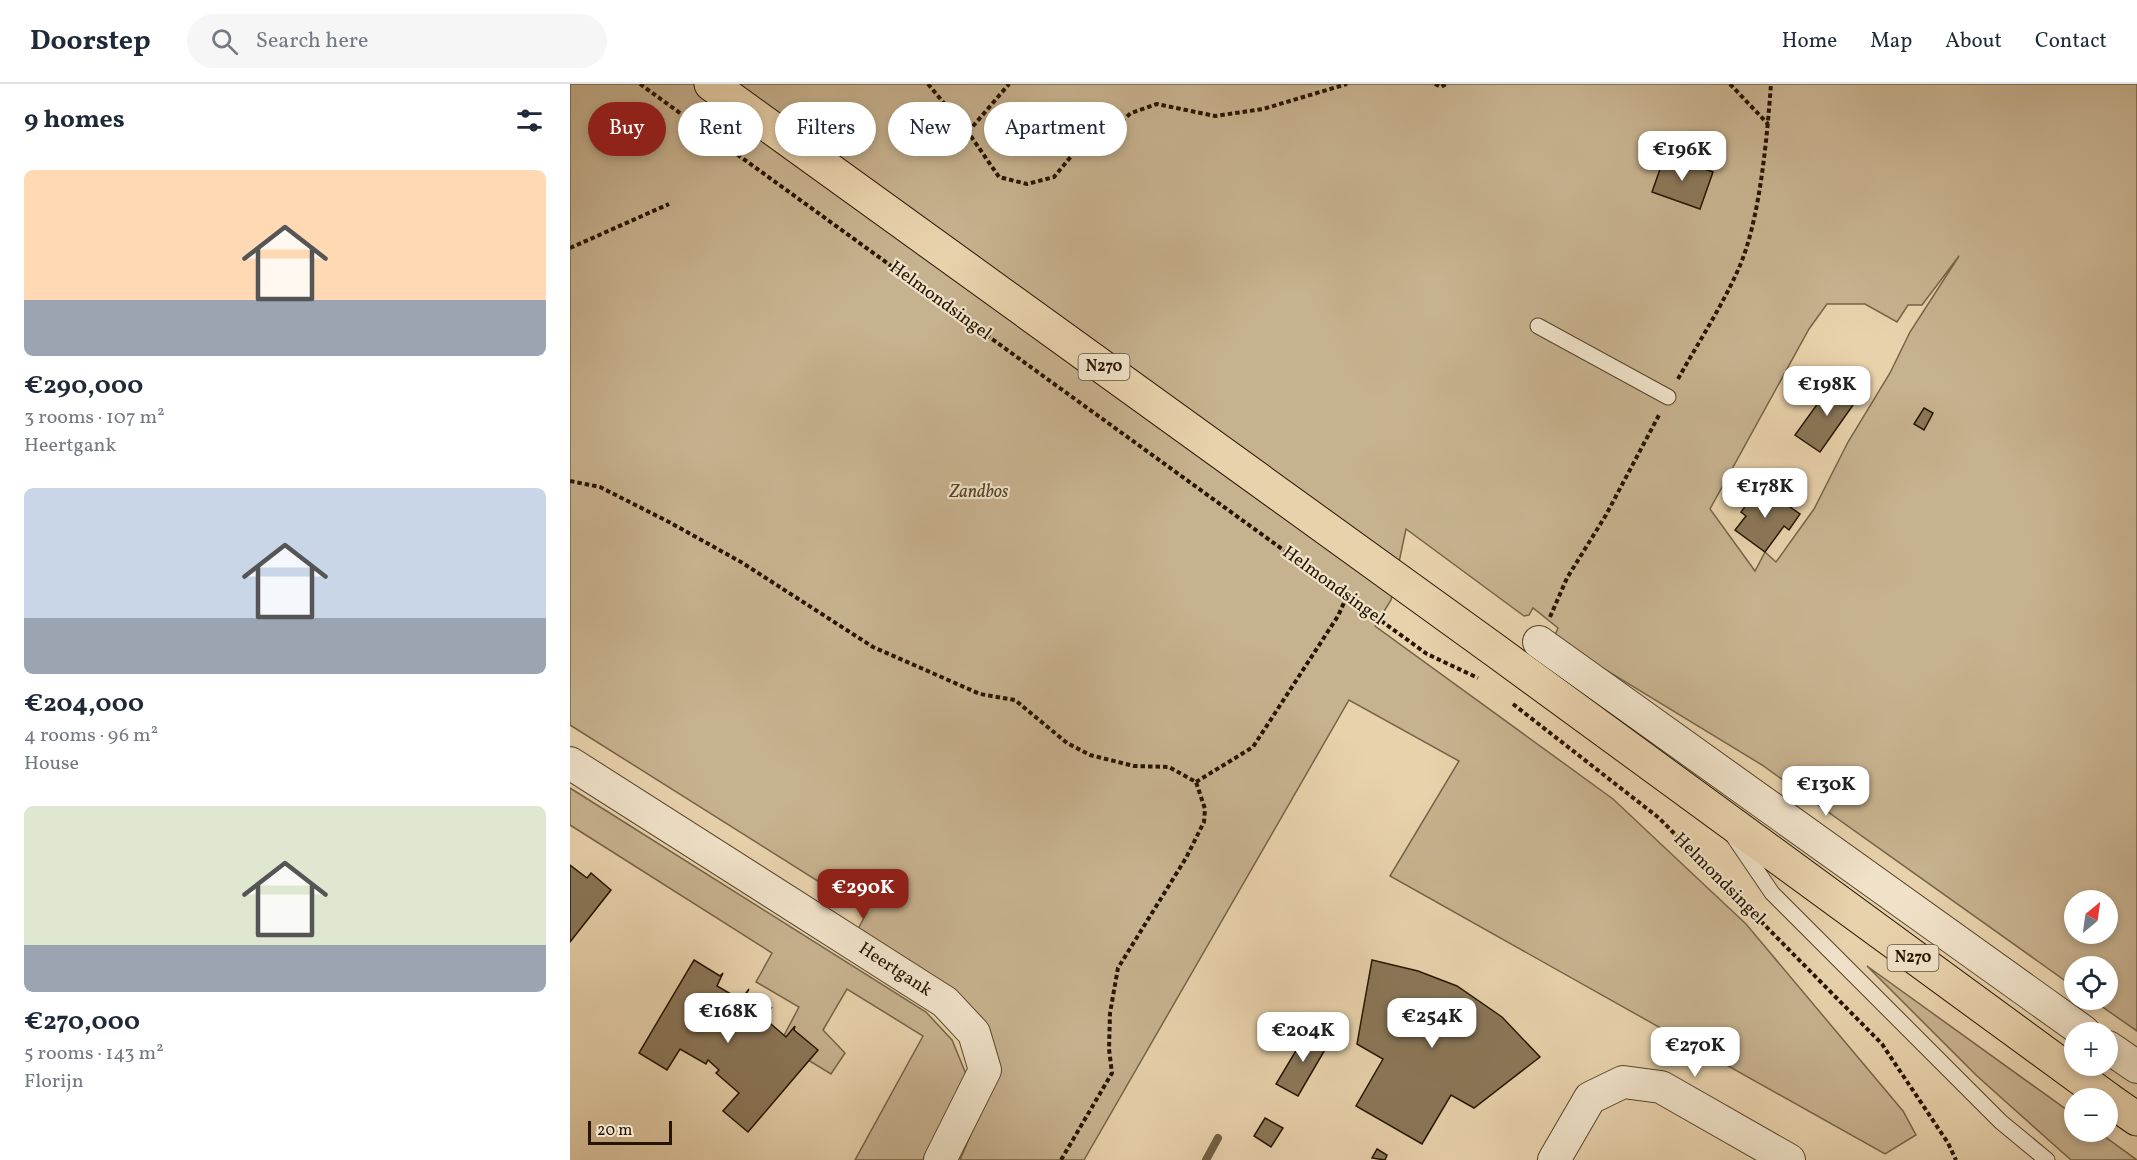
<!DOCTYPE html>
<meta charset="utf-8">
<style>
:root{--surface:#fff;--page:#f6f6f7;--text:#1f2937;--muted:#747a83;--line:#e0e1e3;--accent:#8f2418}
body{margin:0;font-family:Vollkorn,serif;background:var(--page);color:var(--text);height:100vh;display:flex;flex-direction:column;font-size:22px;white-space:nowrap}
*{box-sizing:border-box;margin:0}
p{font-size:20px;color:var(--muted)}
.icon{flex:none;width:33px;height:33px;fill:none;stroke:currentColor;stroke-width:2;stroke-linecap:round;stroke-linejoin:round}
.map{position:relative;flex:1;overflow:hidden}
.side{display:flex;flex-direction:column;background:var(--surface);width:570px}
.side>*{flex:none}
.top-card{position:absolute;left:18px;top:18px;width:570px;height:54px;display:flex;gap:12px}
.needle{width:39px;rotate:29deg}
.controls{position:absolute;left:1494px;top:806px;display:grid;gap:12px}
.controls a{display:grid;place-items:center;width:54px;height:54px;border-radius:50%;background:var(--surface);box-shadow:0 3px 9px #0003;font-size:30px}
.scale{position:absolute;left:18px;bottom:15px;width:84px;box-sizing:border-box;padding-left:6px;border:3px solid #261500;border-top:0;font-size:16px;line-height:21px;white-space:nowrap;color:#261500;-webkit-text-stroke:4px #f0e2c9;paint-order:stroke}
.price{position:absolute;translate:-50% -51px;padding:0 14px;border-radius:12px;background:#fff;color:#222;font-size:20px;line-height:39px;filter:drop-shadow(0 2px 3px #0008)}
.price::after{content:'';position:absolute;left:50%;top:36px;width:18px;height:14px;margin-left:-9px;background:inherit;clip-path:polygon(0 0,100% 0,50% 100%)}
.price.current{background:var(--accent);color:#fff}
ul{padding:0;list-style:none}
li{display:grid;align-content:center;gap:12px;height:318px;padding:0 24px}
li span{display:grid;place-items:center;height:186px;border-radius:9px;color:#555}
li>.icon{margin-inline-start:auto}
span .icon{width:108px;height:108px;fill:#fffc;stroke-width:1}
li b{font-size:26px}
h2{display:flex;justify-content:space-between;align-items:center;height:72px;padding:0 24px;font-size:26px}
.tag{padding:0 21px;border-radius:27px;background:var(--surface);box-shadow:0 3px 9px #0003;font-size:21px;line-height:54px}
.tag.current{background:var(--accent);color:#fff}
header{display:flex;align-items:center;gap:36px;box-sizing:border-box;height:84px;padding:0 30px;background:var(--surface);border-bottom:2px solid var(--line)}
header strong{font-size:28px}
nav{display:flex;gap:33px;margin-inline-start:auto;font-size:21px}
.search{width:420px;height:54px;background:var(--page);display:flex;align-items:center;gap:15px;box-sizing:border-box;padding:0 21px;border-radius:33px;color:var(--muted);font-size:22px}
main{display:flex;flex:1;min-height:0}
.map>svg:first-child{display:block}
.green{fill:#c7b28f;stroke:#766448;stroke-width:1.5;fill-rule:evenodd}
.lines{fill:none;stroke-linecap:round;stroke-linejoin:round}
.stream{stroke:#736044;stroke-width:8}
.building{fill:#8b7759;stroke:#261500;stroke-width:1.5}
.service-casing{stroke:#56442b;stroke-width:17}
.minor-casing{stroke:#56442b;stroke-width:34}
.primary-casing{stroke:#261500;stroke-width:35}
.path{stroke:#261500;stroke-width:4;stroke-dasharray:4.5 3;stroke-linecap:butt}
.service{stroke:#f0e2c9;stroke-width:15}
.minor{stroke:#f0e2c9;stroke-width:32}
.primary{stroke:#e8d2ac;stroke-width:33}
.labels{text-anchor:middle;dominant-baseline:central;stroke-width:4.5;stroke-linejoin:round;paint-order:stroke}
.shield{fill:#f0e2c9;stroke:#63523c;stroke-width:1.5}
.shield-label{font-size:16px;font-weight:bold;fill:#261500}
.street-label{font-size:18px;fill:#261500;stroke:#f0e2c9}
.park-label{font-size:18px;font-style:italic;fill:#56442b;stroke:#f0e2c9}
</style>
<header>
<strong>Doorstep</strong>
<div class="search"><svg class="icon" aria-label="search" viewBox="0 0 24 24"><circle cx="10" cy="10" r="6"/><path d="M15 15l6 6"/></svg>Search here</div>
<nav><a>Home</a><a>Map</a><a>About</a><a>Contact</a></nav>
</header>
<main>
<section class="side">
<h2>9 homes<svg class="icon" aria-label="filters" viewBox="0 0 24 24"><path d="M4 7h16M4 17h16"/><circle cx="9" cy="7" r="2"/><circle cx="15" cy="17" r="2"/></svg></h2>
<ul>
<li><span style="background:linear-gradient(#ffd9b3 70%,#9aa5b1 0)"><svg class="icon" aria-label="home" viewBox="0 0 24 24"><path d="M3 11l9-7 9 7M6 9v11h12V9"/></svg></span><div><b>€290,000</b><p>3 rooms · 107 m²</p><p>Heertgank</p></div></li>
<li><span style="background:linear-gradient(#c9d6e8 70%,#9aa5b1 0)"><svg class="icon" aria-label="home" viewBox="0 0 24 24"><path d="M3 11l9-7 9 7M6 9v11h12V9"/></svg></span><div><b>€204,000</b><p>4 rooms · 96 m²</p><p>House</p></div></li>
<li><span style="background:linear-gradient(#dfe7d0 75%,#9aa5b1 0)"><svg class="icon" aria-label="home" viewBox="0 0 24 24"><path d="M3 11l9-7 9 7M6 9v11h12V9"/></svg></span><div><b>€270,000</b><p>5 rooms · 143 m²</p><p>Florijn</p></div></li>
</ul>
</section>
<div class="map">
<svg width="1567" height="1076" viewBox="0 0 1567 1076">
<rect width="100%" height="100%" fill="#e8d2ac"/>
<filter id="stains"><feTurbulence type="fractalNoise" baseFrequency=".00333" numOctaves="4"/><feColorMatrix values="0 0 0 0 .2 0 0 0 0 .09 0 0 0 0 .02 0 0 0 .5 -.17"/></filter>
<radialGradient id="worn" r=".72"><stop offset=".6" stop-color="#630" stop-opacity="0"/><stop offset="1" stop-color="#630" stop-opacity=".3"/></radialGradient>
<!-- green -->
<g class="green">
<path d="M 0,0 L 1567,0 L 1567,947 L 1521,915 L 1538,915 L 1538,882 L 1504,882 L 1504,903 L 1192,681 L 1003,566 L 985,551 L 988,544 L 963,524 L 959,531 L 954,532 L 836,445 L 821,516 L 805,542 L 1043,715 L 1176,840 L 1333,1027 L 1346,1051 L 1315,1070 L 820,792 L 889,677 L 779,616 L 514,1076 L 390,1076 L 422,1000 L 415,952 L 286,849 L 297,828 L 0,641 ZM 1389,172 L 1340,248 L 1320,289 L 1278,358 L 1244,425 L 1206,478 L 1195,468 L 1185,487 L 1140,425 L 1239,245 L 1257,220 L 1295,220 L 1327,238 L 1338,221 L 1352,221 ZM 1504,816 L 1538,816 L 1538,849 L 1504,849 Z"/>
<path d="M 0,704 L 356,928 L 382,956 L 396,990 L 353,1076 L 285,1076 L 353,952 L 277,905 L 253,946 L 275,969 L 261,990 L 210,959 L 229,923 L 186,898 L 202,869 L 0,741 Z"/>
<path d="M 1297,882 L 1504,1031 L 1504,1047 L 1527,1047 L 1567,1076 L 1501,1076 L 1407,992 Z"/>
</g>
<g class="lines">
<!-- stream -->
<path class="stream" d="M 636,1076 L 648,1054"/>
</g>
<!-- building -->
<g class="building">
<path d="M 1095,71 L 1143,88 L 1130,125 L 1082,108 Z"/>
<path d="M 1264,297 L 1288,314 L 1250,368 L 1225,351 Z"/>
<path d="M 1354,324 L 1363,329 L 1354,346 L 1344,340 Z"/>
<path d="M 1190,402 L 1230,430 L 1219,446 L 1214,442 L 1195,468 L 1165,446 L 1176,432 L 1171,428 Z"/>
<path d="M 0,781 L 17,794 L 21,789 L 41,806 L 0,858 Z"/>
<path d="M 124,876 L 150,892 L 153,889 L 147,902 L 171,916 L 179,905 L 165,929 L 184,944 L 202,923 L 194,934 L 216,953 L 225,942 L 224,946 L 248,966 L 178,1048 L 153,1027 L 169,1009 L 146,989 L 149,986 L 138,976 L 136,980 L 110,965 L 97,986 L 69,969 Z"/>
<path d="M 802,876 L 848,887 L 887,902 L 932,933 L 970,973 L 904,1024 L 881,1011 L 852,1060 L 786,1022 L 813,975 L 787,960 Z"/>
<path d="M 739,945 L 760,957 L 728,1012 L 706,1000 Z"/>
<path d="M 695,1034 L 713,1044 L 701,1063 L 684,1052 Z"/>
<path d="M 807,1065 L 817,1071 L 815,1076 L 802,1074 Z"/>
</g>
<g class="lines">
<!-- service casing -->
<g class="service-casing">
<g id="service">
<path d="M 968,242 L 1098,313"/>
<path d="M 1164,753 L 1202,809 L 1431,1038 L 1477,1076"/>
</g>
</g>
<!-- minor casing -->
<g class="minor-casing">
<g id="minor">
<path d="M 969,558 L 1514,948"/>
<path d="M 0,679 L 375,918 L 404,949 L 415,986 L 370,1076"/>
<path d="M 1538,963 L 1567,983"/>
<path d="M 984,1076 L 1020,1014 L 1053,998 L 1091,1003 L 1219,1076"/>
</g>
</g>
<!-- primary casing -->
<g class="primary-casing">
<g id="primary">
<path d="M 141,0 L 926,567 L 1537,1014"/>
<path d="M 1538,1015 L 1567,1035"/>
</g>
</g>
<!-- path -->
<g class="path">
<path d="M 70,0 L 857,570 L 908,594"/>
<path d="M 358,0 L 398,48 L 429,93 L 457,100 L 484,93 L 504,69 L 532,55 L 561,29 L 587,20 L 645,32 L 693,25 L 777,0"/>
<path d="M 865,0 L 871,3 L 876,0"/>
<path d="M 1160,0 L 1198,40"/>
<path d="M 398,48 L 439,0"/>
<path d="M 0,164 L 99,120"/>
<path d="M 1108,295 C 1128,259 1151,224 1168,186 C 1190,138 1197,53 1201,0"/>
<path d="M 0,397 L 30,403 L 99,438 L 171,478 L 303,563 L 410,610 L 445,616 L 497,659 L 520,671 L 564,682 L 599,683 L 626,698 L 635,725 L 634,738 L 616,774 L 548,884 L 540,929 L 539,965 L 542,989 L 491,1076"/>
<path d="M 980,533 L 997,494 L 1036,431 L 1089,331"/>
<path d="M 943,620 L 1089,734 L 1312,960 L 1378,1059 L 1386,1076"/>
<path d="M 626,698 L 683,663 L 768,532 L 777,512"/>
</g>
<!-- service -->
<use href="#service" class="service"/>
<!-- minor -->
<use href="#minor" class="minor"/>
<!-- primary -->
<use href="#primary" class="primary"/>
</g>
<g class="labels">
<!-- shield labels -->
<g class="shield">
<rect x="508.5" y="270" width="51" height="26" rx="4.5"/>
<rect x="1317.5" y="861" width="51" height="26" rx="4.5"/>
</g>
<g class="shield-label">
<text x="534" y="283">N270</text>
<text x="1343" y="874">N270</text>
</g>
<!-- street labels -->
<g class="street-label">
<text transform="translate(370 217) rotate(36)">Helmondsingel</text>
<text transform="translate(763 502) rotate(36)">Helmondsingel</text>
<text transform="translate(1149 795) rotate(45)">Helmondsingel</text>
<text transform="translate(325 886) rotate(33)">Heertgank</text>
</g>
<!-- park labels -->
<g class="park-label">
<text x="409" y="408">Zandbos</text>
</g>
</g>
<rect width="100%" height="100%" filter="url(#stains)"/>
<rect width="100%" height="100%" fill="url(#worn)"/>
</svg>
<div class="controls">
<a><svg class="needle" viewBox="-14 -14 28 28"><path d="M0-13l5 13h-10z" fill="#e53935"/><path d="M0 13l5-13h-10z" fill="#747a83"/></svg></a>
<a><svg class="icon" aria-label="locate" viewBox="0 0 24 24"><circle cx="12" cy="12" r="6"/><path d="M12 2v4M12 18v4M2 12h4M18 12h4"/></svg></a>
<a>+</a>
<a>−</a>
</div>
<div class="scale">20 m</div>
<b class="price" style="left:1112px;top:98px">€196K</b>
<b class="price" style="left:1257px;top:333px">€198K</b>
<b class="price" style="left:1195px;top:435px">€178K</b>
<b class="price" style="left:1256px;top:733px">€130K</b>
<b class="price current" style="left:293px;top:836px">€290K</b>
<b class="price" style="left:158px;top:960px">€168K</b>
<b class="price" style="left:862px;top:965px">€254K</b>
<b class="price" style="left:733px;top:979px">€204K</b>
<b class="price" style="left:1125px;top:994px">€270K</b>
<div class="top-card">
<a class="tag current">Buy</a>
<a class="tag">Rent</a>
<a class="tag">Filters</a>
<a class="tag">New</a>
<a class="tag">Apartment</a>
</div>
</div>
</main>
